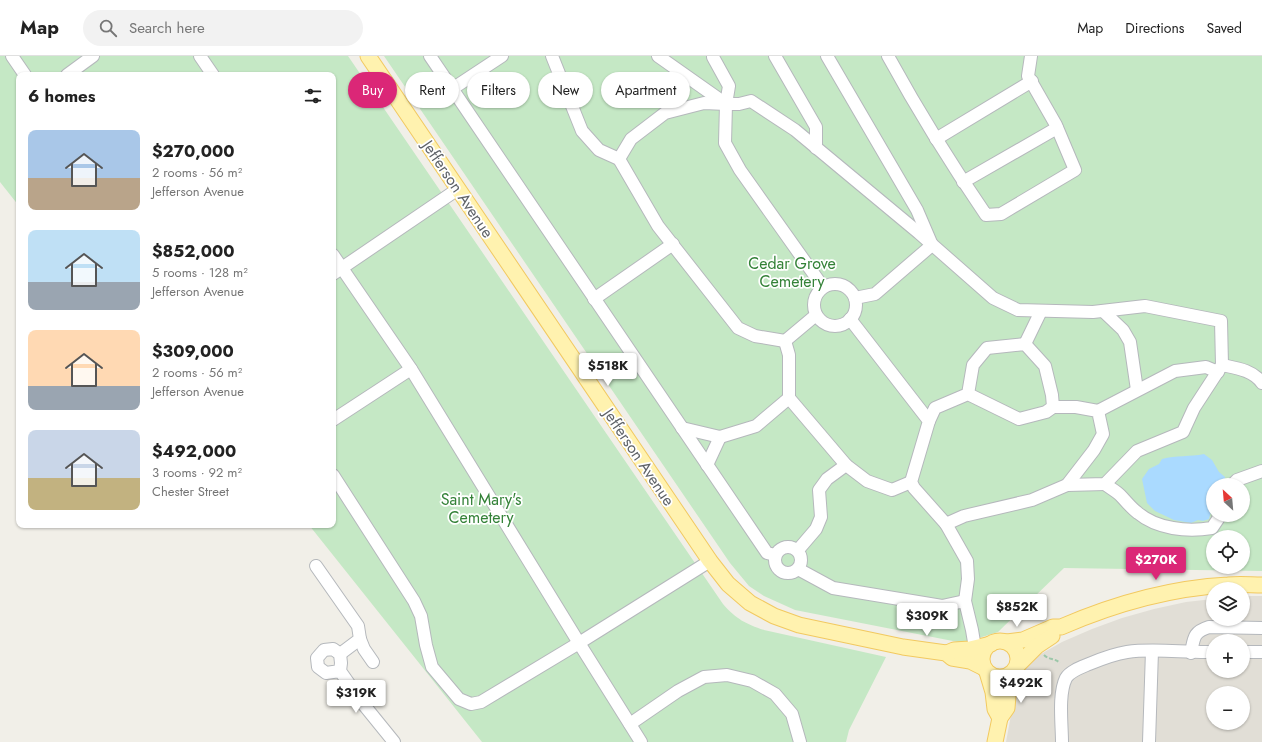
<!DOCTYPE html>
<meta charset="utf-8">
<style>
:root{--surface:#fff;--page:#f2f2f2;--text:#222;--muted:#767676;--line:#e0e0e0;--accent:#db2777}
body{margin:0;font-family:Jost,sans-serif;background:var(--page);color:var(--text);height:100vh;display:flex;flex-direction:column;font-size:15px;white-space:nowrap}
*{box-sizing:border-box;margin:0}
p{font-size:13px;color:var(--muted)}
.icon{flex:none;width:22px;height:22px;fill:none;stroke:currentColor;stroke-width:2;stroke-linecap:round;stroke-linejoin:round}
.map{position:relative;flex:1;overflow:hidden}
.side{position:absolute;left:16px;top:16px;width:320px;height:456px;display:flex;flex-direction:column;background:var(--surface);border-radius:8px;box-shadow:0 1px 3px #0004}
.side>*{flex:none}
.banner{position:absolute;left:348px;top:16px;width:380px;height:36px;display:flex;gap:8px}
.needle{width:26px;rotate:334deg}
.fabs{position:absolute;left:1206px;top:422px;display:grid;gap:8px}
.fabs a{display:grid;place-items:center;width:44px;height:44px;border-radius:50%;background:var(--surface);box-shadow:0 1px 3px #0004;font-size:20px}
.price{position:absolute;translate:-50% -34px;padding:0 9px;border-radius:4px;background:#fff;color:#222;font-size:13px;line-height:26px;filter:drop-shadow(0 1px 2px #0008)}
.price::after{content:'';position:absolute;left:50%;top:24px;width:12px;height:9px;margin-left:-6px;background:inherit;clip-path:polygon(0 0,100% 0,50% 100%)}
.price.on{background:var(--accent);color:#fff}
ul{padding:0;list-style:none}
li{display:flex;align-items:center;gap:12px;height:100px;padding:0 12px}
li span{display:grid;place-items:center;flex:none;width:112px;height:80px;border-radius:8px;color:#555}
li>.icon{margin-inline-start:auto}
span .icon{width:48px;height:48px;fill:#fffc;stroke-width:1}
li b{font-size:17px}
h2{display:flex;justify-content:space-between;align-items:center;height:48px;padding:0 12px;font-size:17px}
.pill{padding:0 14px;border-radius:18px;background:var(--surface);box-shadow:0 1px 3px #0004;font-size:14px;line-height:36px}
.pill.on{background:var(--accent);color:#fff}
header{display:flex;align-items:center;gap:24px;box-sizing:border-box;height:56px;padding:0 20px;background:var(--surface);border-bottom:1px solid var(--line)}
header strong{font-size:19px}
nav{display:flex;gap:22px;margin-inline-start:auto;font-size:14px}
.search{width:280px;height:36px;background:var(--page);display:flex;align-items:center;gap:10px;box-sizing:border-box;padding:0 14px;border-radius:22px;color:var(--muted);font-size:15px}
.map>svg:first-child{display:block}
.education{fill:#e1ded6;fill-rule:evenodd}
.green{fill:#c5e8c5;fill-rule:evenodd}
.water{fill:#aadaff}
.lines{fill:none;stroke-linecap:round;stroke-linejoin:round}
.minor-casing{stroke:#b5b8bc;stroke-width:14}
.major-casing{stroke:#f2c960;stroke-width:17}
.path{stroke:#9cc7a9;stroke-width:2;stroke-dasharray:4 2;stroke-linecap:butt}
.minor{stroke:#fff;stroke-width:12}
.major{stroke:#fff2af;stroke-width:15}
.labels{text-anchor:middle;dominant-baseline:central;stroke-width:3.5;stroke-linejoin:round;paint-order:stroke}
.street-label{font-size:16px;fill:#5f6368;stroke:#fff}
.park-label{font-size:16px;fill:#348238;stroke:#fff}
</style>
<header>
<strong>Map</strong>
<div class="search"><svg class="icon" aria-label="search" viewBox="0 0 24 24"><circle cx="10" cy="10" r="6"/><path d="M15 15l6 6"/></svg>Search here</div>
<nav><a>Map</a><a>Directions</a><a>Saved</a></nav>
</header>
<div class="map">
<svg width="1262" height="686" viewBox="0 0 1262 686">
<rect width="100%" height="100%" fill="#f1efe8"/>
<!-- education -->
<path class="education" d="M 1243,540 L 1262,540 L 1262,686 L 1006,686 L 1018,621 L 1022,613 L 1034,602 L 1062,586 L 1092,573 L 1122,562 L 1154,553 L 1186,546 L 1213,543 L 1213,563 L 1243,563 ZM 1213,585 L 1243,585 L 1243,615 L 1213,615 ZM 1213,637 L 1243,637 L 1243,667 L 1213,667 Z"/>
<!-- green -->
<g class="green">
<path d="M 0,0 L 348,0 L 723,548 C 736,563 746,568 764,574 L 886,601 L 849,674 L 846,686 L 482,686 L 309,469 L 333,469 L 333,19 L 19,19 L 19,150 L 0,126 Z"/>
<path d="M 384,0 L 1262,0 L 1262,515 L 1064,512 L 998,576 L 963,587 L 795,554 L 764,540 L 749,530 L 730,507 ZM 1213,429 L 1243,429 L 1243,459 L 1213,459 ZM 1213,481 L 1243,481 L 1243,511 L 1213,511 Z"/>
</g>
<!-- water -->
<path class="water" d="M 1204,398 L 1212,404 L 1219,416 L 1225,421 L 1224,429 L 1213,429 L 1213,448 L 1209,463 L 1203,465 L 1198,464 L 1191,467 L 1174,464 L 1155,455 L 1147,447 L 1142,423 L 1149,413 L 1159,408 L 1162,403 C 1176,399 1190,401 1204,398 Z"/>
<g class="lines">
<!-- minor casing -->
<g class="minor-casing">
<g id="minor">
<path d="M 12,0 L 25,19"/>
<path d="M 200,0 L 213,19"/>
<path d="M 430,0 L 767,497 L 775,499"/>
<path d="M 552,0 L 582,75 L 599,94 L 619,103 L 658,170 L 738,272 L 755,280 L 785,285 L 816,259"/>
<path d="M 658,0 L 726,48 L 739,48 L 751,45 L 795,74 L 919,177 L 993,242 L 1018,254 L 1093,256 L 1145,250 L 1221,265 L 1222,309 L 1194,352 L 1183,376 L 1137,395 L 1105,428 L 1067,429 L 1032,444 L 964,460 L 946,468 L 914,432 L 911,426 L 929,365 L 850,263"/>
<path d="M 775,0 L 816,71 L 816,92"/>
<path d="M 827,0 L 917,154 L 932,189 L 875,238 L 855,242"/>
<path d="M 888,0 C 918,55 951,108 986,159 L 1001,158 L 1075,114 L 1056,69 L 1028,20 L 1031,0"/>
<path d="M 713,1 L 729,30 L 726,48 L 725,87 L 740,114 L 823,231"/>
<path d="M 67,19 L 93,0"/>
<path d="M 452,33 L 502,0"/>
<path d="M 936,83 L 1032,25"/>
<path d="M 619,103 L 631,83 L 665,57 L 704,47 L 726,48"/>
<path d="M 963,126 L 1057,72"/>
<path d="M 333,199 L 411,313 L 579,587 L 710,505"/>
<path d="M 333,218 L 458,133"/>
<circle cx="835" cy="249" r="21"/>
<path d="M 594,243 L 673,188"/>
<path d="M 1103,255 L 1123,274 L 1130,286 L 1137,334"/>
<path d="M 785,285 L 789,299 L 789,342 L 846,409"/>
<path d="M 1025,288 L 1041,255"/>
<path d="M 1222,309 C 1236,312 1253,314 1262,327"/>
<path d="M 1053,351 L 1076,351 L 1098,355 L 1103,378 L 1094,394 L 1067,429"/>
<path d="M 1098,355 L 1175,315 L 1206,311 L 1218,316"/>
<path d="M 333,364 L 411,313"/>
<path d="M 929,365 L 935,352 L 968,338 L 973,309 L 987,292 L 1025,288 L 1045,310 L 1052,339 L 1053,351 L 1046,356 L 1019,363 L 968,338"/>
<path d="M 682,372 L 720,381 L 756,370 L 789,342"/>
<path d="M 707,409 L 720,381"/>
<path d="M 333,419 L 414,545 L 421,560 L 426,589 L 432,611 L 459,643 L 471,648 L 481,646 L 579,587 L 641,686"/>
<path d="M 1105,428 C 1110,432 1116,435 1120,439 C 1126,445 1131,452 1138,457 C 1157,473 1187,476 1212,472 L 1218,463 L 1219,459"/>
<path d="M 1232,429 L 1237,424 L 1262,415"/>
<path d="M 946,468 L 967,505 L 968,523 L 965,545 L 972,574 L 975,592"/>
<circle cx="788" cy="504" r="13"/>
<path d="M 798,494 L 816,473 L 821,461 L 819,434 L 827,423 L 846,409 L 867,425 L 892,434 L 911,426"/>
<path d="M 316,510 L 358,570 L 360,583 L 340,598"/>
<path d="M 798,513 L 833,532 L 942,550 L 965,545"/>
<path d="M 360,583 L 364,593 L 373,606"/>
<path d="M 1243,596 L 1262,596"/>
<path d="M 1191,597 C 1194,582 1193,576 1209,571 L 1262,572"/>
<path d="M 340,615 L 326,617 L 318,611 L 317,602 L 324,594 L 333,593 L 340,598 L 341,607 L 340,615 L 364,649 L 394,686"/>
<path d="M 630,668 L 678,635 L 704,621 L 727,619 L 752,625 L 775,638 L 792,658 L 800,686"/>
<path d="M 1062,686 C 1062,668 1058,638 1066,622 C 1070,615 1082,611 1089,608 C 1101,603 1114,598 1127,596 C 1155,592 1185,597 1213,596"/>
<path d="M 1149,686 L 1152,595"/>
</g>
</g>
<!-- major casing -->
<g class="major-casing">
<g id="major">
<path d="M 368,0 L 710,505 L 728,528 L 750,547 L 774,560 L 799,569 L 903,591 L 946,597 L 952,602 L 970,605 L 984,612"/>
<circle cx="1000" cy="603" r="18"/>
<path d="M 1007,586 L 1023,584 L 1053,571 L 1061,571 C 1114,548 1170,532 1228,529 C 1240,528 1251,529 1262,529"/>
<path d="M 947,597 L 954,594 L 970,593 L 991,588"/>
<path d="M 1018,609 L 1037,590 L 1052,580"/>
<path d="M 987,616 L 993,636 L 995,653 L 1000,662"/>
<path d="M 995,686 L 1000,662 L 1007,652 L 1009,628 L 1014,616"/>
</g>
</g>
<!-- path -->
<path class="path" d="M 1044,599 C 1049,604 1055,602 1060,607"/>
<!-- minor -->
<use href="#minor" class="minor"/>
<!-- major -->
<use href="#major" class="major"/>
</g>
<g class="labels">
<!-- street labels -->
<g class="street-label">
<text transform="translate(458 133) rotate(56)">Jefferson Avenue</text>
<text transform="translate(639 401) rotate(56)">Jefferson Avenue</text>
</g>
<!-- park labels -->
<g class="park-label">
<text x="792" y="207">Cedar Grove<tspan x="792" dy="18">Cemetery</tspan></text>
<text x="481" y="443">Saint Mary's<tspan x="481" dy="18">Cemetery</tspan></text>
</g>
</g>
</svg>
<div class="fabs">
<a><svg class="needle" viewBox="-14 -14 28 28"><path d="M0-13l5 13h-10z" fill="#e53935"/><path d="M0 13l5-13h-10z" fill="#767676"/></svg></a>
<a><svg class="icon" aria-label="locate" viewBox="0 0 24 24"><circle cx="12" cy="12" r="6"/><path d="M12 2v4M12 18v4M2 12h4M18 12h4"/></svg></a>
<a><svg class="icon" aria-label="layers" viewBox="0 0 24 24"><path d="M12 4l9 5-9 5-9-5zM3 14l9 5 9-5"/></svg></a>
<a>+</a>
<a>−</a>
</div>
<b class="price" style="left:608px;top:331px">$518K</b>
<b class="price on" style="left:1156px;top:525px">$270K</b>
<b class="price" style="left:1017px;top:572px">$852K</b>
<b class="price" style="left:927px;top:581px">$309K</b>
<b class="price" style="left:1021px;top:648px">$492K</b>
<b class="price" style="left:356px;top:658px">$319K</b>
<div class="banner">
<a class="pill on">Buy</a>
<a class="pill">Rent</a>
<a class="pill">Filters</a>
<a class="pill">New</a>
<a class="pill">Apartment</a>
</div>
<section class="side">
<h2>6 homes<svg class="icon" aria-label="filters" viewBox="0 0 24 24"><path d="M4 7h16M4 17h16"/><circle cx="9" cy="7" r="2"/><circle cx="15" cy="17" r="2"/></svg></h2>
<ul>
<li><span style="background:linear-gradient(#a9c7e8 60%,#b9a48a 0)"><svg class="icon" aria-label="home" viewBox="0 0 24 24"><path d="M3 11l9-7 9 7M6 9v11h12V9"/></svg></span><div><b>$270,000</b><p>2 rooms · 56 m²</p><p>Jefferson Avenue</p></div></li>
<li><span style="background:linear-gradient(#bfe0f5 65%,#9aa5b1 0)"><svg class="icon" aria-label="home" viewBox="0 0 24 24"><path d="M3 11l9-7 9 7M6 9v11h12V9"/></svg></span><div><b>$852,000</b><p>5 rooms · 128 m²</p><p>Jefferson Avenue</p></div></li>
<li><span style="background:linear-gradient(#ffd9b3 70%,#9aa5b1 0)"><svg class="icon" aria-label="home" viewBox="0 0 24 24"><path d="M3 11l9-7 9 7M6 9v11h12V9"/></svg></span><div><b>$309,000</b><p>2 rooms · 56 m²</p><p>Jefferson Avenue</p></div></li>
<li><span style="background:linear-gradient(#c9d6e8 60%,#c2b280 0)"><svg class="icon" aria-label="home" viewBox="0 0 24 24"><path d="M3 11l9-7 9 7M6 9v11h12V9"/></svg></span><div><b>$492,000</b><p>3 rooms · 92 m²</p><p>Chester Street</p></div></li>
</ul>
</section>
</div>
